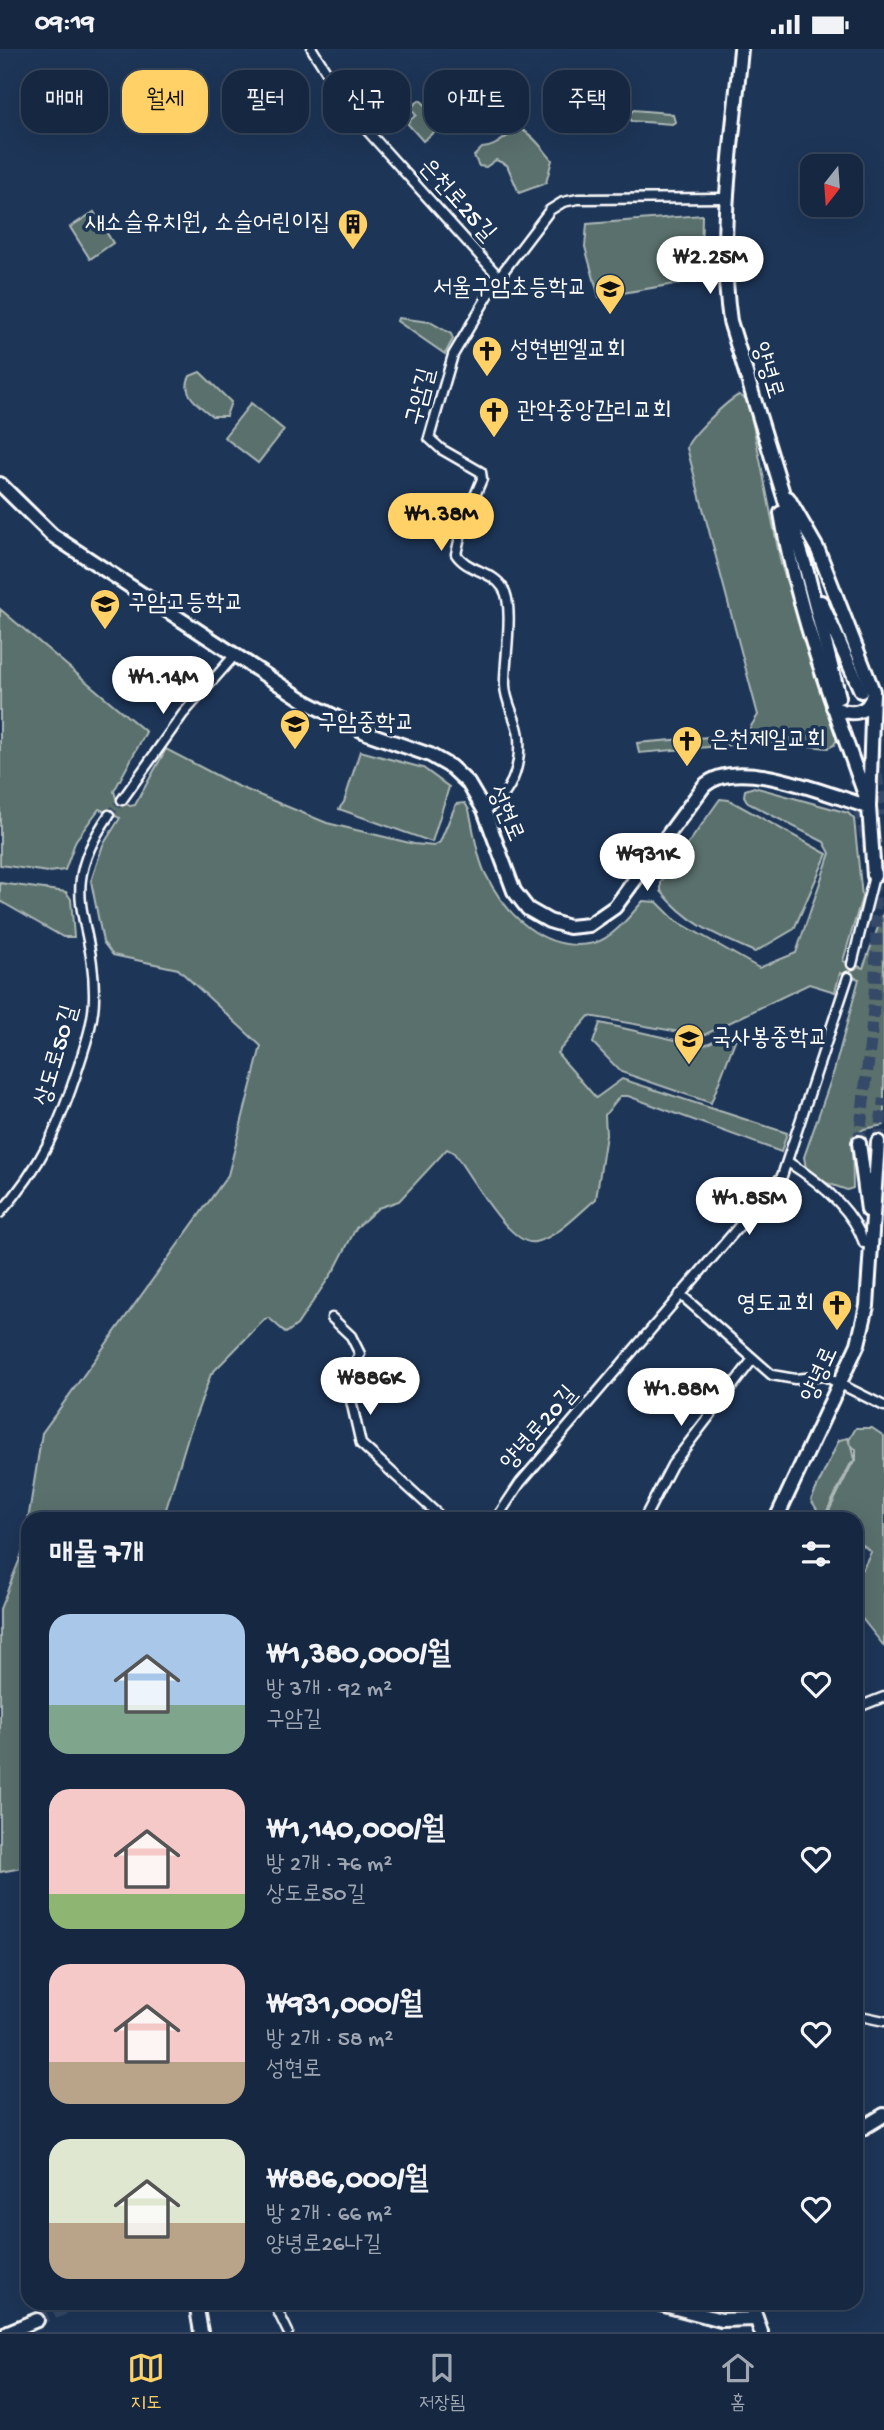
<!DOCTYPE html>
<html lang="ko">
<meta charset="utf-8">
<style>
:root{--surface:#162841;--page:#23344c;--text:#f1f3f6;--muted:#9ea6b1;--line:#35445a;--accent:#ffd166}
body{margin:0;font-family:"Gochi Hand","Poor Story",sans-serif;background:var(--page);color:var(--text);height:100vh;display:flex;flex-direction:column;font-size:26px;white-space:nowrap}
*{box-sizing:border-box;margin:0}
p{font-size:23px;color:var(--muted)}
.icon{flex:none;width:38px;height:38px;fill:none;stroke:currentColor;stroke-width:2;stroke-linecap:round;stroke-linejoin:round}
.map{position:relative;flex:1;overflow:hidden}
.details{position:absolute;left:21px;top:1463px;width:842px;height:798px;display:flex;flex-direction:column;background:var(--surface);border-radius:21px;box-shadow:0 7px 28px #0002,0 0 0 2px var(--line)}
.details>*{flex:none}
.top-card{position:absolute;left:21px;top:21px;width:844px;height:63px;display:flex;gap:14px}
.needle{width:46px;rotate:197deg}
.fabs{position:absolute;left:800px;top:105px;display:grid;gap:14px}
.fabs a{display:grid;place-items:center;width:63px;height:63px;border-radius:14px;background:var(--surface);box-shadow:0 7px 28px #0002,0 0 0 2px var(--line);font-size:35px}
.price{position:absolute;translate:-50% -60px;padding:0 16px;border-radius:24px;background:#fff;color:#222;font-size:23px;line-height:46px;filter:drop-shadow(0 2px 4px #0008)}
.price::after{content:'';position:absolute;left:50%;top:42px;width:21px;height:16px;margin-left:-10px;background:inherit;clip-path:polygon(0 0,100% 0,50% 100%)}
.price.selected{background:var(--accent);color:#111}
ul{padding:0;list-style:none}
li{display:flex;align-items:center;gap:21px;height:175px;padding:0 28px}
li span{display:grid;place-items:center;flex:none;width:196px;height:140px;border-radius:21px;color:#555}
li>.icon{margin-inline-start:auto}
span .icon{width:84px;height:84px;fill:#fffc;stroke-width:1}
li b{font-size:30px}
h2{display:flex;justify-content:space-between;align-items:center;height:84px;padding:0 28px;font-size:30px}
.tag{padding:0 24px;border-radius:21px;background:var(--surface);box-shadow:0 7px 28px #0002,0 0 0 2px var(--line);font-size:24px;line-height:63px}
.tag.selected{background:var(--accent);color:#111}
.status{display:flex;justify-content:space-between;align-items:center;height:49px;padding:0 35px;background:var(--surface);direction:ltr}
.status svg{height:19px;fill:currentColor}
.tabs{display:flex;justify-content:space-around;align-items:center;height:98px;border-top:2px solid var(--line);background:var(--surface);font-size:19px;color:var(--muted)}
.tabs a{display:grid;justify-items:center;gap:4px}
.tabs .selected{color:var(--accent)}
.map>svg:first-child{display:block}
.green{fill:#5a706c;stroke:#acb8b6;stroke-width:2}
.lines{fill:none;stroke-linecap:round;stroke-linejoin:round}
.street-tunnel{stroke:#344968;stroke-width:8;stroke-dasharray:8 4;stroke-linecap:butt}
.secondary-tunnel{stroke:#344968;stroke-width:12;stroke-dasharray:12 6;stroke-linecap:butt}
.street-casing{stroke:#fff;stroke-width:13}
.secondary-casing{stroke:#fff;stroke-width:18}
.street{stroke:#1d3557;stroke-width:8}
.secondary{stroke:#1d3557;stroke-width:12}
.labels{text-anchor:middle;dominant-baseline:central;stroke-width:7;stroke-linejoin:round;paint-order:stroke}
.street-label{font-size:24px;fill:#fff;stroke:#1d3557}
.poi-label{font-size:24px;fill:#fff;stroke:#1d3557;text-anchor:start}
</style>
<div class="status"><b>09:19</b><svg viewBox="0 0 49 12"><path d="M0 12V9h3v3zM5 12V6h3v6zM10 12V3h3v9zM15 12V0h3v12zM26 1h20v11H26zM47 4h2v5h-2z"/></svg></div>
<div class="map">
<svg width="884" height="2283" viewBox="0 0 884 2283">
<rect width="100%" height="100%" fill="#1d3557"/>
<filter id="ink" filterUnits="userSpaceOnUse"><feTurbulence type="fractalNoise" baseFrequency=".0143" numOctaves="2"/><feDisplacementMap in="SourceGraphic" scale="14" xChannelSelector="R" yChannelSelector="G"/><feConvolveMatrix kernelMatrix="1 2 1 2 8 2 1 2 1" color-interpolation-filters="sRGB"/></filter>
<g filter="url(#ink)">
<!-- green -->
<g class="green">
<path d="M 420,51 L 445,74 L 423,92 L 407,74 L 416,66 L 410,59 Z"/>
<path d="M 633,61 L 669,64 L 673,66 L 675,73 L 672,75 L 631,72 L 628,67 Z"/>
<path d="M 522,81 C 533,86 544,101 552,111 L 546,134 L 519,144 L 507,116 L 496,111 L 486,118 L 479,117 L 474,107 L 482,99 C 498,99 507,83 522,81 Z"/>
<path d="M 94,163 L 113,194 L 90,210 L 70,178 Z"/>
<path d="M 702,166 L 701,219 L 700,226 L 692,232 L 599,248 L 585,198 L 587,175 Z"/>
<path d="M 398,269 L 430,273 L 451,285 L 453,290 L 445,305 L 397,272 Z"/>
<path d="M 200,323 L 231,353 L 226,367 L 212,367 C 199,356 180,345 190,327 Z"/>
<path d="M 739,346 L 748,351 L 781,515 L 837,690 L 834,696 L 828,699 L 768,693 L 639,704 L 637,694 L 733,686 L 748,682 L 758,666 L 687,399 C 687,390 728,351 739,346 Z"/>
<path d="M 251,354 L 284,381 L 258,414 L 224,388 Z"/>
<path d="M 0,560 L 146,683 L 114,742 L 116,749 L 130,757 L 135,756 L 166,700 L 235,736 L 327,774 L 414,795 L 434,797 L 440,793 L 456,755 L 465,754 L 469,761 C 474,781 476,805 485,824 C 505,865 544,905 594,894 C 612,890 631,866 643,852 L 657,853 L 675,871 L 759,919 L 796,904 L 830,804 L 824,793 L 748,754 L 744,747 L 745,741 L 754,738 L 848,764 L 854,770 L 862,848 L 843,912 L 863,919 L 884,862 L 884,1076 L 864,1080 L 852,1088 L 853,1139 L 847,1141 L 824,1133 L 806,1119 L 804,1108 L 834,1022 L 859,930 L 840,924 L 835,943 L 809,935 L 702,987 L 589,967 L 557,1004 L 596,1049 L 622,1030 L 787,1084 L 781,1103 L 628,1047 L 620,1047 L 605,1066 L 606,1086 L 596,1150 C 578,1165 558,1188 535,1193 C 511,1199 468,1123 454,1104 L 447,1100 L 399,1152 L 378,1159 L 356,1179 L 336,1218 L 297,1276 L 286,1284 L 269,1269 L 265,1270 L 211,1325 L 188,1388 L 163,1470 L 28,1470 L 28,1818 L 0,1823 L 0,1560 L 23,1502 L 42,1384 L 228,1126 L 261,997 L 178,920 L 113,906 L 103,893 L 91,832 L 103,796 L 120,769 L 99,760 L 76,791 L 65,821 L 48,823 L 0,816 Z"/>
<path d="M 360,702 L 423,719 L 449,738 L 432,793 L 339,760 L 344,753 Z"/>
<path d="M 720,750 L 729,751 L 827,805 L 794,880 L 755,903 C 716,886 689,876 661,842 L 661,833 Z"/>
<path d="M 0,834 L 66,843 L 71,850 L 74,888 L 63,888 L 0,852 Z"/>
<path d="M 600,974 L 702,997 L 739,981 L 711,1054 L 621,1023 L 593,994 Z"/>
<path d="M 856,1379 L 872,1379 L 884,1387 L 884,1597 L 856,1562 L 856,1525 L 863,1519 L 871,1503 L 863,1496 L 856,1499 L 856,1470 L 825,1470 L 851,1417 L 856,1412 L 856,1401 L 852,1397 L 855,1411 L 850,1416 L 823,1470 L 811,1451 L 839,1391 L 848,1389 L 850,1396 L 849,1391 Z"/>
</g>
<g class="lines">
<!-- street-tunnel -->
<path class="street-tunnel" d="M 109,766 L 122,751"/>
<!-- secondary-tunnel -->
<g class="secondary-tunnel">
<path d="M 873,708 L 884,766"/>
<path d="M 853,724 L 868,802"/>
<path d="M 878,1093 L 884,1050"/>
<path d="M 859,1094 C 868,1007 884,914 872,827"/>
<path d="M 37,2271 L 79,2254"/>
</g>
<!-- street casing -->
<g class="street-casing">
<g id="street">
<path d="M 312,0 L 355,68 L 499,228"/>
<path d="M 122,751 L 183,665 L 234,607"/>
<path d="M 484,761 C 511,749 521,718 519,688 C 518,671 505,654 505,636 C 504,613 515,557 503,539 C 493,522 467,522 456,505 L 463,475 L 482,430 L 481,423 L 441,400 L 429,389 L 453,306 L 499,228 L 550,161 L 563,153 L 578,150 L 726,149"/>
<path d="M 852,915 L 874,827"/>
<path d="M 788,1113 C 818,1132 853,1160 864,1194 L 872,1195"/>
<path d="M 0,1164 C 42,1117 60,1075 79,1016 C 86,994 94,971 94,948 C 95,867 54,846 109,766"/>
<path d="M 680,1245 L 772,1326 L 795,1330 L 824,1327 L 884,1357"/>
<path d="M 332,1269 L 351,1287 L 360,1305 L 346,1330 L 361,1395 L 443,1470"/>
<path d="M 496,1470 L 520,1434 L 782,1127 L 848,928"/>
<path d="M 644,1470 L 672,1416 L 753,1310"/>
<path d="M 856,1659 L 884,1648"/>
<path d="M 856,1966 L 884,1972"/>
<path d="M 274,2254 L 288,2283"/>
</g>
</g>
<!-- secondary casing -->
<g class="secondary-casing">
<g id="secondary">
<path d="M 741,0 C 733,89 717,183 730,272 L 807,523 L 839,648"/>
<path d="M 0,435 L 52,486 L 308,654 L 367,684 L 430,706 L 451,718 L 468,734 L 484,761 L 514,842 L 528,860 L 549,872 L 569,878 L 589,876 L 615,858 L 704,737 C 738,705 830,747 869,758"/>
<path d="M 788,449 L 818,501 L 873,642 L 869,758 L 874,827"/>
<path d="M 781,464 C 798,565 833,656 867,751"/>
<path d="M 821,553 L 861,642"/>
<path d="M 833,658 C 849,666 868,667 873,645"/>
<path d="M 859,1094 L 868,1161"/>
<path d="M 776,1470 L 858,1295 L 867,1257 L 878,1093"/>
<path d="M 856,2083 L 884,2066"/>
<path d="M 196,2254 L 201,2283"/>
<path d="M 657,2254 L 721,2271 L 756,2270"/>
<path d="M 751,2254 L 761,2283"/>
<path d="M 8,2283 L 37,2271"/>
</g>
</g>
<!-- street -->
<use href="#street" class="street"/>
<!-- secondary -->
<use href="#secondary" class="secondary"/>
</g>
</g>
<!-- icons -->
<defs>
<g id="building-pin" transform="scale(1.575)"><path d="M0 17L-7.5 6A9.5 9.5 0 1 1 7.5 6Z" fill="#ffd166" stroke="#1d3557"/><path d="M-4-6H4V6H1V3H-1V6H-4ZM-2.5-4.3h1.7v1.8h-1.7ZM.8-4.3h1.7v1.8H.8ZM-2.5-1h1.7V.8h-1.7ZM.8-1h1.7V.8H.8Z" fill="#111"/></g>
<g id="school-pin" transform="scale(1.575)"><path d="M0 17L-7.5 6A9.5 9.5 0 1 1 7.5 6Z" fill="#ffd166" stroke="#1d3557"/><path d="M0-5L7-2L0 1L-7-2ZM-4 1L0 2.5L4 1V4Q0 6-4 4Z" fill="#111"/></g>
<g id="church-pin" transform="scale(1.575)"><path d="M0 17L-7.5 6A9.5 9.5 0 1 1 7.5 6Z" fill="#ffd166" stroke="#1d3557"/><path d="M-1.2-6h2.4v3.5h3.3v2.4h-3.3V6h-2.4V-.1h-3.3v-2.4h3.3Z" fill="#111"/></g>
</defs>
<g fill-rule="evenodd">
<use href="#building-pin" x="353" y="175"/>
<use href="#school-pin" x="610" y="240"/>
<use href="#church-pin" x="487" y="302"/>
<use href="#church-pin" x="494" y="363"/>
<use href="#school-pin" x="105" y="555"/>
<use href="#school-pin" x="295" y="675"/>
<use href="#church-pin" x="687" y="692"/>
<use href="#school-pin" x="689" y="990"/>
<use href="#church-pin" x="837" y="1256"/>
</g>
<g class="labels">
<!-- street labels -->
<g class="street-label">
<text transform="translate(456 152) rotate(48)">은천로25길</text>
<text transform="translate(766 322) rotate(73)">양녕로</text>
<text transform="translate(422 348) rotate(-76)">구암길</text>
<text transform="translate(504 765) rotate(67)">성현로</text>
<text transform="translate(58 1007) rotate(-74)">상도로50길</text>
<text transform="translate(821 1326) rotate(-66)">양녕로</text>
<text transform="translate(540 1380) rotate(-49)">양녕로20길</text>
</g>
<!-- poi labels -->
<g class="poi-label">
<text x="330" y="175" text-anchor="end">새소슬유치원, 소슬어린이집</text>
<text x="587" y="240" text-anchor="end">서울구암초등학교</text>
<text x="510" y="302">성현벧엘교회</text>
<text x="517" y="363">관악중앙감리교회</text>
<text x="128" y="555">구암고등학교</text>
<text x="318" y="675">구암중학교</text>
<text x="710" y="692">은천제일교회</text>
<text x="712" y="990">국사봉중학교</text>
<text x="814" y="1256" text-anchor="end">영도교회</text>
</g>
</g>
</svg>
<div class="fabs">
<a><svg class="needle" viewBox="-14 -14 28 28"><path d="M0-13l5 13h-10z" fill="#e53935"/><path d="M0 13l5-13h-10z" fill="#9ea6b1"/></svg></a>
</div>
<b class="price" style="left:710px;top:247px">₩2.25M</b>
<b class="price selected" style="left:441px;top:504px">₩1.38M</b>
<b class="price" style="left:163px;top:667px">₩1.14M</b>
<b class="price" style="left:647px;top:844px">₩931K</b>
<b class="price" style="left:749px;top:1188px">₩1.85M</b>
<b class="price" style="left:370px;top:1368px">₩886K</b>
<b class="price" style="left:681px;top:1379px">₩1.88M</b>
<div class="top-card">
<a class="tag">매매</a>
<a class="tag selected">월세</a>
<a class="tag">필터</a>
<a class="tag">신규</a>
<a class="tag">아파트</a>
<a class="tag">주택</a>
</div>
<section class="details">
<h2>매물 7개<svg class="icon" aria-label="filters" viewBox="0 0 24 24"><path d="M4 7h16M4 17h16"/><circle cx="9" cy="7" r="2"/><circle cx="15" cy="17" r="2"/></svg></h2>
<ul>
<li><span style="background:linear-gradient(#a9c7e8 65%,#7fa58c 0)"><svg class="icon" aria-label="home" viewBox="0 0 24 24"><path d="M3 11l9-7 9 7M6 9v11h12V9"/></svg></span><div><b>₩1,380,000/월</b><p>방 3개 · 92 m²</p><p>구암길</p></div><svg class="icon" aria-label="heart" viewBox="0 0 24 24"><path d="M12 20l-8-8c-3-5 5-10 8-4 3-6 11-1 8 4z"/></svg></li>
<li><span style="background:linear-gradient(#f6c9c9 75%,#8fb573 0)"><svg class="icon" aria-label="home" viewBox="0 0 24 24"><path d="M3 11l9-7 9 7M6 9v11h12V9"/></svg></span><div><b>₩1,140,000/월</b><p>방 2개 · 76 m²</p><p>상도로50길</p></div><svg class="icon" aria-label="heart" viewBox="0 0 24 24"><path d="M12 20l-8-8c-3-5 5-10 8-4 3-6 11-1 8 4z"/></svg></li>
<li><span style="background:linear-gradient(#f6c9c9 70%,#b9a48a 0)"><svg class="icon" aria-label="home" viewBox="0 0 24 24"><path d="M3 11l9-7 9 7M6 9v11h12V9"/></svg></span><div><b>₩931,000/월</b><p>방 2개 · 58 m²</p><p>성현로</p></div><svg class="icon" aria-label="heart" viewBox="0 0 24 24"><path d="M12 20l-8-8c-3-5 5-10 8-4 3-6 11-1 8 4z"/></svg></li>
<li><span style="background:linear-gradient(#dfe7d0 60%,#b9a48a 0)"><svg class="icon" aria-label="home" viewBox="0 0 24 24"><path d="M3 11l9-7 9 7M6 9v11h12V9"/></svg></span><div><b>₩886,000/월</b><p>방 2개 · 66 m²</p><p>양녕로26나길</p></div><svg class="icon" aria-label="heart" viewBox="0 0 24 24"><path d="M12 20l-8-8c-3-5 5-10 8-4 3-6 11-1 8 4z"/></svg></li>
</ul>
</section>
</div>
<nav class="tabs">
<a class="selected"><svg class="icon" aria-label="map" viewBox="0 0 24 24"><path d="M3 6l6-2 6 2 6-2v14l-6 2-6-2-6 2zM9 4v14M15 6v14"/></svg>지도</a>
<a><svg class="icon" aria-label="saved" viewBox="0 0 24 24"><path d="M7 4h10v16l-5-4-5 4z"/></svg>저장됨</a>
<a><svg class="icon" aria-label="home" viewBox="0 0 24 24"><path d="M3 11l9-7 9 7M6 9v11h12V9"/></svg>홈</a>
</nav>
